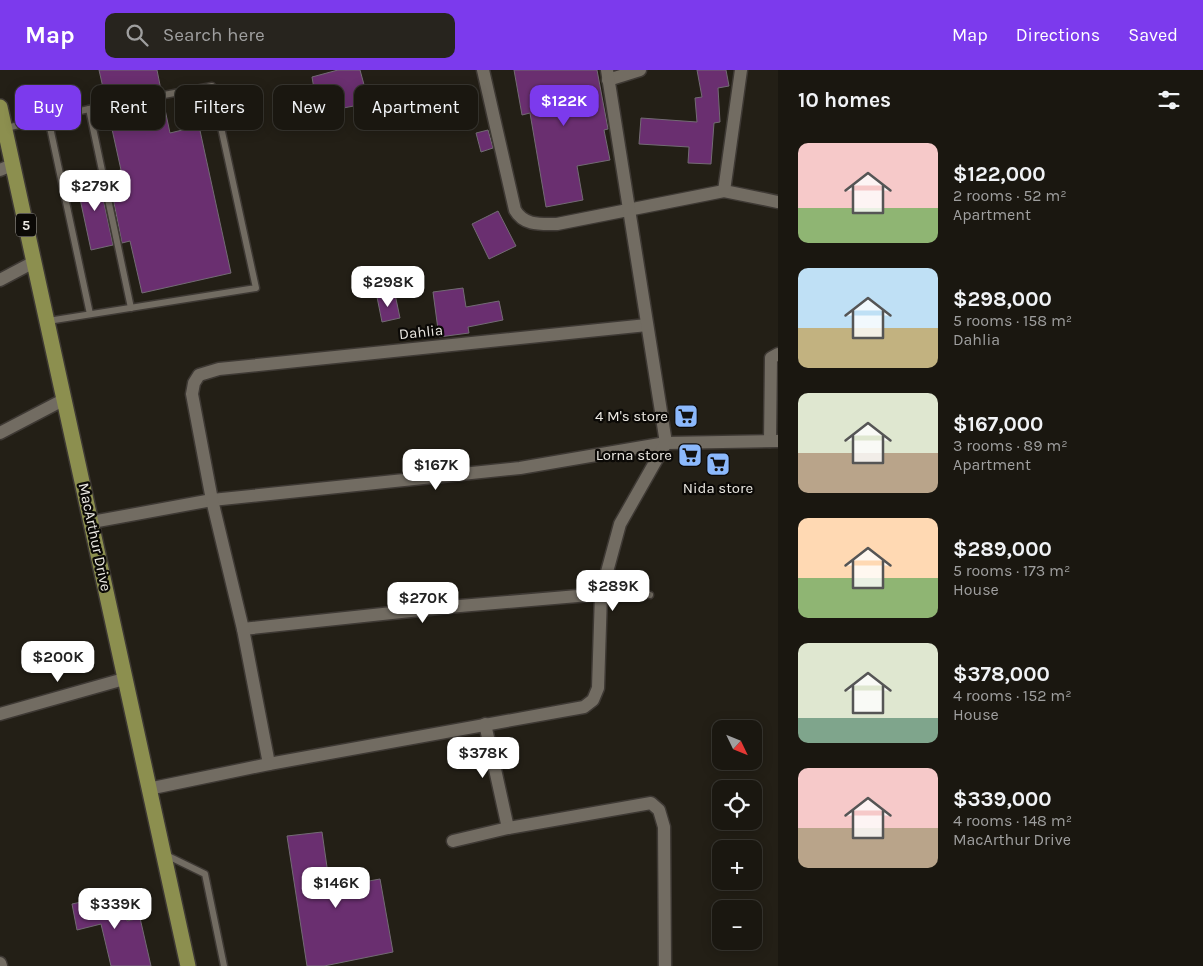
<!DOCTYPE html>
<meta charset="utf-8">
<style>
:root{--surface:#1a1710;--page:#27241e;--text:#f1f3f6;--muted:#9f9f9f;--line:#383630;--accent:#7c3aed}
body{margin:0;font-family:Karla,sans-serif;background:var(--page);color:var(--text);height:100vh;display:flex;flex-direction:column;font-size:19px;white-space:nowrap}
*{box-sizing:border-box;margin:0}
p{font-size:16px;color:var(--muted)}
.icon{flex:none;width:28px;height:28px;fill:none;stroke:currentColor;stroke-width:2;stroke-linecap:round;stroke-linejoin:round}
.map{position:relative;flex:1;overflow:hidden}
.panel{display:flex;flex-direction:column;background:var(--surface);width:425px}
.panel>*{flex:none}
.banner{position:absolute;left:15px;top:15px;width:475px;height:45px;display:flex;gap:10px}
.needle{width:32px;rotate:133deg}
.tools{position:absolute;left:712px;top:650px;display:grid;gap:10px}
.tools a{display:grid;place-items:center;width:50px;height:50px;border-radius:10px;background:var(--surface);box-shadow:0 2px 12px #0003,0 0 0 1px var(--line);font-size:25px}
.price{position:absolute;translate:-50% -42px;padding:0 11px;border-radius:10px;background:#fff;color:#222;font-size:16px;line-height:32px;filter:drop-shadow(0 1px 2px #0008)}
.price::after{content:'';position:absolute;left:50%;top:30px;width:15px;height:11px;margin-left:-8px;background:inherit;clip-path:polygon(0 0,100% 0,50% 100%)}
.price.selected{background:var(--accent);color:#fff}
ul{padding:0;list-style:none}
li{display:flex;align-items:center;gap:15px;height:125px;padding:0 20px}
li span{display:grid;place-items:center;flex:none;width:140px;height:100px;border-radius:10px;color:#555}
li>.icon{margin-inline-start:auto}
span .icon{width:60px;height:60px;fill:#fffc;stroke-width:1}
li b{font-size:21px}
h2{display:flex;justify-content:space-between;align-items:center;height:60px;padding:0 20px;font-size:21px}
.chip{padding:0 18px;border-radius:10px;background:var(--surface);box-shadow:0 2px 12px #0003,0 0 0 1px var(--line);font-size:18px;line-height:45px}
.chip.selected{background:var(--accent);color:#fff}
header{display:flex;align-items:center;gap:30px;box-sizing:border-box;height:70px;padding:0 25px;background:var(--accent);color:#fff}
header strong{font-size:24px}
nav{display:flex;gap:28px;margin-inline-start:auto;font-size:18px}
.search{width:350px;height:45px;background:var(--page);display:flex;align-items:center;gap:12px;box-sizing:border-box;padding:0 18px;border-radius:10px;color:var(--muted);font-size:19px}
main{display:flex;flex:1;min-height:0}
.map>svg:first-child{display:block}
.building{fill:#6a2f70;stroke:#736b74}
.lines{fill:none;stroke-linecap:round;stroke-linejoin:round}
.lane-casing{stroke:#3e3934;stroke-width:9}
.street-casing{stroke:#3e3934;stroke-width:15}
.primary-casing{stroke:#3e3934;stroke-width:18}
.lane{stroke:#726c62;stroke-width:6}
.street{stroke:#726c62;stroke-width:12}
.primary{stroke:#8c8f4f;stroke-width:15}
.labels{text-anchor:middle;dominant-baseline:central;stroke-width:4.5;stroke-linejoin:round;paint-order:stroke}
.shield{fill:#0b0906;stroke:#a8a5a0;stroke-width:1}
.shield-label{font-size:14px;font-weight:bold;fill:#ebe8e2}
.street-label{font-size:15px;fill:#ebe8e2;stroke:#0b0906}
.poi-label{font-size:15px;fill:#ebe8e2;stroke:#0b0906;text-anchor:end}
</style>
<header>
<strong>Map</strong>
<div class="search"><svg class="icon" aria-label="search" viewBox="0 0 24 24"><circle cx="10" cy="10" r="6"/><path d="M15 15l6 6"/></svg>Search here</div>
<nav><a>Map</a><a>Directions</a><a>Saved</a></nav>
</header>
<main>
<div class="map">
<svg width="778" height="896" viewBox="0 0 778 896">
<rect width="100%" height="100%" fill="#231f16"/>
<!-- building -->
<g class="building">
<path d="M 99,0 L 157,0 L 161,20 L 106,31 Z"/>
<path d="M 338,0 L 360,0 L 369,33 L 318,43 L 312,7 Z"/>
<path d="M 514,0 L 597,0 L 608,59 L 604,60 L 610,90 L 577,96 L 583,130 L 546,137 L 530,43 L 522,45 Z"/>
<path d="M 697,0 L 726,0 L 729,16 L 718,18 L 720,52 L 714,53 L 711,94 L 688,93 L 689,77 L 639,74 L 641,48 L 697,52 L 695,28 L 702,27 Z"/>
<path d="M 163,30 L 170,63 L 199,56 L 231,203 L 142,223 L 130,171 L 122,173 L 108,103 L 121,100 L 108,41 Z"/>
<path d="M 488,60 L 493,78 L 481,82 L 476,63 Z"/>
<path d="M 98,105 L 113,175 L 91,180 L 76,110 Z"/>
<path d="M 498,141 L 516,176 L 489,189 L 472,154 Z"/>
<path d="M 463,218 L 466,237 L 499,231 L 503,250 L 468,257 L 469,263 L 439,267 L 433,222 Z"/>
<path d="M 395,224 L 400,248 L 382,252 L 377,227 Z"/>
<path d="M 322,762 L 330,818 L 380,809 L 393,882 L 324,896 L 307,896 L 287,766 Z"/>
<path d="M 121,823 L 127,851 L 140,848 L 151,896 L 111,896 L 101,854 L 77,860 L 72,834 Z"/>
</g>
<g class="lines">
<!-- lane casing -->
<g class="lane-casing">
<g id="lane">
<path d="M 89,39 L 131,238"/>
<path d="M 48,48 L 90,244"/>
<path d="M 6,58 L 89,39 L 212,16 L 256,218 L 48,251"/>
<path d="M 601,524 L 625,521 L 650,525"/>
<path d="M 166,785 L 205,804 L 224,896"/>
</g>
</g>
<!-- street casing -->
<g class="street-casing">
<g id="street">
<path d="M 483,0 L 515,140 C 524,156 541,154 557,154 L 724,121 L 778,132"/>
<path d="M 608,10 L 640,0"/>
<path d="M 0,100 L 12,95"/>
<path d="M 724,121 L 741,0"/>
<path d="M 0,210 L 34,192"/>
<path d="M 0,363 L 65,329"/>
<path d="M 770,371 L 771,288 L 778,284"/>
<path d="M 92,452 L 212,430 L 520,398 L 666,373 L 778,371"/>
<path d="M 243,559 L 448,537 L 601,524"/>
<path d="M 0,644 L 124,609"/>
<path d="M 485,654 L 508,758"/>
<path d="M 269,694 L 243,559 L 212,430 L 192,324 L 194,313 L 199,305 L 219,299 L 647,255"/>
<path d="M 148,719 L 269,694 L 584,637 L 593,630 L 598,618 L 601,524 L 620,454 L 666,373 L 607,0"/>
<path d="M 453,771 L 508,758 L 651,733 L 659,740 L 664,757 L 665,896"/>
<path d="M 0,893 L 1,896"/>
</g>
</g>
<!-- primary casing -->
<g class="primary-casing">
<path id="primary" d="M 0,37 L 188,896"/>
</g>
<!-- lane -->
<use href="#lane" class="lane"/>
<!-- street -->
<use href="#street" class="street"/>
<!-- primary -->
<use href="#primary" class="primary"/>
</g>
<!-- icons -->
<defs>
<g id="supermarket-square" transform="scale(1.25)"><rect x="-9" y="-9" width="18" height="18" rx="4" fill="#8cb9fc" stroke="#0b0906"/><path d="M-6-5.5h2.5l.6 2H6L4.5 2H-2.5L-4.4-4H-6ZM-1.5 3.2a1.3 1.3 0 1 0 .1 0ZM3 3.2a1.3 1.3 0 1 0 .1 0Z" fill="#111"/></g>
</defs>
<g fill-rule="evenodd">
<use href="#supermarket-square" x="686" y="346"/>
<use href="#supermarket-square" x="690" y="385"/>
<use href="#supermarket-square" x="718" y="394"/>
</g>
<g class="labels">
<!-- shield labels -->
<rect class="shield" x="16" y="143.5" width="20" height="23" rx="4"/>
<g class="shield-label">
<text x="26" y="155">5</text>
</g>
<!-- street labels -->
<g class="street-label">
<text transform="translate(421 262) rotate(-6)">Dahlia</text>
<text transform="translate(95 467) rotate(78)">MacArthur Drive</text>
</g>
<!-- poi labels -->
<g class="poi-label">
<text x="668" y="346">4 M's store</text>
<text x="672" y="385">Lorna store</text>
<text x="718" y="418" text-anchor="middle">Nida store</text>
</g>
</g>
</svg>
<div class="tools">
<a><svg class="needle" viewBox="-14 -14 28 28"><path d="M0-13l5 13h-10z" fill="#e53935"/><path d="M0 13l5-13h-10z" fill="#9f9f9f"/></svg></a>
<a><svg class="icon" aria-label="locate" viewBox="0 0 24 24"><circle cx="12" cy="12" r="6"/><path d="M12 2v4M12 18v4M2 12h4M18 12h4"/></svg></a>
<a>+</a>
<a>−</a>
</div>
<b class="price selected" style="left:564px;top:57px">$122K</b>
<b class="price" style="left:95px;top:142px">$279K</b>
<b class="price" style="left:388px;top:238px">$298K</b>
<b class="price" style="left:436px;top:421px">$167K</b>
<b class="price" style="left:613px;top:542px">$289K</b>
<b class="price" style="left:423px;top:554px">$270K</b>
<b class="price" style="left:58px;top:613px">$200K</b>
<b class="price" style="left:483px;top:709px">$378K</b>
<b class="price" style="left:336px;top:839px">$146K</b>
<b class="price" style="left:115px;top:860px">$339K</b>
<div class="banner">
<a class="chip selected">Buy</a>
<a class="chip">Rent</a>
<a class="chip">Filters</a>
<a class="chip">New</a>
<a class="chip">Apartment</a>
</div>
</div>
<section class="panel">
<h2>10 homes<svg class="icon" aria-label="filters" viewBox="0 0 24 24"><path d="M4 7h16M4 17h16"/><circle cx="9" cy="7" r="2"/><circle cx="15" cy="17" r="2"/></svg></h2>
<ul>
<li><span style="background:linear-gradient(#f6c9c9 65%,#8fb573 0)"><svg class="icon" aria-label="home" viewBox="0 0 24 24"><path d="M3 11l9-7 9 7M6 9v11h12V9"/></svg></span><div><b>$122,000</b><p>2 rooms · 52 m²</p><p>Apartment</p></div></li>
<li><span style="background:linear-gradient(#bfe0f5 60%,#c2b280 0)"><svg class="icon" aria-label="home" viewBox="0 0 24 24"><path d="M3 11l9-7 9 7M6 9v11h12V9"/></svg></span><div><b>$298,000</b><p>5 rooms · 158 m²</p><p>Dahlia</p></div></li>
<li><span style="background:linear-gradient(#dfe7d0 60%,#b9a48a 0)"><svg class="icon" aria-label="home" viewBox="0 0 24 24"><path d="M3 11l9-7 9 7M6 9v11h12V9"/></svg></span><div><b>$167,000</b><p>3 rooms · 89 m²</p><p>Apartment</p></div></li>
<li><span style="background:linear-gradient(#ffd9b3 60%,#8fb573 0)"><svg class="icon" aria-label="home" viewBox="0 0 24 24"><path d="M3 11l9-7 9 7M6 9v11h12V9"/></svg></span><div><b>$289,000</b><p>5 rooms · 173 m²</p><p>House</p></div></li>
<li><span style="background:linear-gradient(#dfe7d0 75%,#7fa58c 0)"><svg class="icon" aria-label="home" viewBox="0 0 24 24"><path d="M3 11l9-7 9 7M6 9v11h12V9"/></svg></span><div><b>$378,000</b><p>4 rooms · 152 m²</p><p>House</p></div></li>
<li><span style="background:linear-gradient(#f6c9c9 60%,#b9a48a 0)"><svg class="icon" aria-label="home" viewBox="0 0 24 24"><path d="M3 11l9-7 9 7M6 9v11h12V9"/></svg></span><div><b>$339,000</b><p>4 rooms · 148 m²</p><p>MacArthur Drive</p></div></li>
</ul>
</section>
</main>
